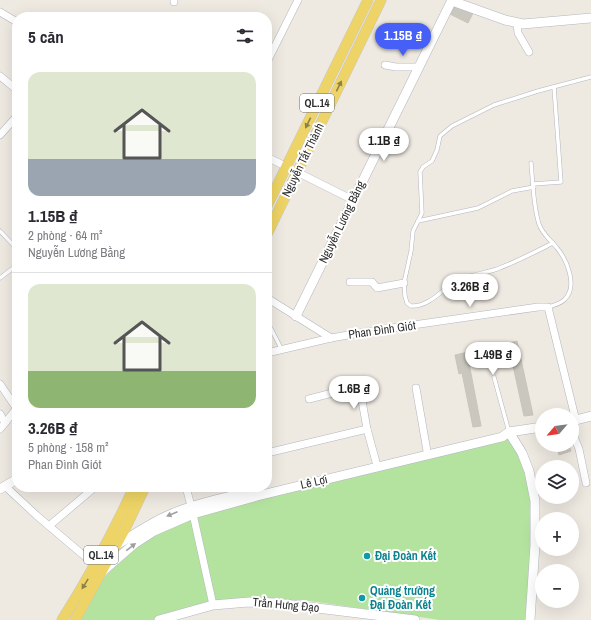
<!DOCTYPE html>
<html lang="vi">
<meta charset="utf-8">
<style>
:root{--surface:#fff;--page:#f7f7f7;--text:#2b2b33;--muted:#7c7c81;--line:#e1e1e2;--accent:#465ff6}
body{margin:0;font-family:"Archivo Narrow",sans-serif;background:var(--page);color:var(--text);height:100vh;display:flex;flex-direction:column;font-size:15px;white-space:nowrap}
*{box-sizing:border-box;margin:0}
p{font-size:13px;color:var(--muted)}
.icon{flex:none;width:22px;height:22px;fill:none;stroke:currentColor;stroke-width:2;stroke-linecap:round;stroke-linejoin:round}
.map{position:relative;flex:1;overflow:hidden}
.details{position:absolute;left:12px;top:12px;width:260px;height:480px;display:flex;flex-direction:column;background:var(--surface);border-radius:16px;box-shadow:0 4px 16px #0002}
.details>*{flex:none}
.needle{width:26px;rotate:242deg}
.buttons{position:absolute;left:535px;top:408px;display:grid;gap:8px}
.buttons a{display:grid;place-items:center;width:44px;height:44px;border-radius:50%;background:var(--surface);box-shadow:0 4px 16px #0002;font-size:20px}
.price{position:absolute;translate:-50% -34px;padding:0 9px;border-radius:14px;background:#fff;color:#222;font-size:13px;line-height:26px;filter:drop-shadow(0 1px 2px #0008)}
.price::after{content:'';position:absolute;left:50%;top:24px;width:12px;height:9px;margin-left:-6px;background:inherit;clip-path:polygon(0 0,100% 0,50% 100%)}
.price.active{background:var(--accent);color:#fff}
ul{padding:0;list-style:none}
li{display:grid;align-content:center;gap:8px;height:212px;padding:0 16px}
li+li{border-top:1px solid var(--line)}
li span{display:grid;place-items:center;height:124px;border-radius:12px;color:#555}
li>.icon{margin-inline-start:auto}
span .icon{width:72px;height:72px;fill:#fffc;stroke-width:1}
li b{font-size:17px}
h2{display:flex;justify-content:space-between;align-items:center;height:48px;padding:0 16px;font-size:17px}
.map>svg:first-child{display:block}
.green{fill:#b3e39f}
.building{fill:#cac7bf;stroke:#cac5ba}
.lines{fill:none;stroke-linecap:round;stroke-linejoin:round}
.lane-casing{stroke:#b4b6c0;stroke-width:4.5}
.street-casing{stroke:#b4b6c0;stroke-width:8}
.secondary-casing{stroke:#b4b6c0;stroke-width:10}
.primary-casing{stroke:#c8c8c8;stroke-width:11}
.lane{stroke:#fff;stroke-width:3.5}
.street{stroke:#fff;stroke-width:7}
.secondary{stroke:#fff;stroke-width:9}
.primary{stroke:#eed466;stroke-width:10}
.oneway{fill:#8e804a}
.oneway2{fill:#a0a0a0}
.culture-dot{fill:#0f9aa8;stroke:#fff;stroke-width:1.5}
.labels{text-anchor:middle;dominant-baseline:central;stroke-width:4;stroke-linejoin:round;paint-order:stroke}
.shield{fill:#fff;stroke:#6c6c6c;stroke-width:1}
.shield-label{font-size:11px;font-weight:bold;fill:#2d2d2d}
.street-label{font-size:12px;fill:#2d2d2d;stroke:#fff}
.culture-label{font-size:12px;font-weight:bold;fill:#0d838f;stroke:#fff;text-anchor:start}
</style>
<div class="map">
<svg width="591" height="620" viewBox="0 0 591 620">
<rect width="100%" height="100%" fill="#eee9e1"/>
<!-- green -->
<path class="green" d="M 509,432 L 533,487 L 527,620 L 440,620 L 303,600 L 249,602 L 159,620 L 79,620 L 98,584 L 120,561 L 136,548 L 150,539 L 193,514 Z"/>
<!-- building -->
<g class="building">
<path d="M 461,5 L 474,11 L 468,23 L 450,14 L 453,7 Z"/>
<path d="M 517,341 L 533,415 L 524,416 L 510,352 L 469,363 L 481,426 L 473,427 L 462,373 L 459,374 L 455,355 Z"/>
<path d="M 556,445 L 569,445 L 571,451 L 559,455 Z"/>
</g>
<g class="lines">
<!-- lane casing -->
<g class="lane-casing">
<g id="lane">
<path d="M 531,163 C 533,183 533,205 539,224 C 542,234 551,240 557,248 C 567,260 578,286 565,299 C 561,304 554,305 548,307"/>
<path d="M 533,184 L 561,182 L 554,87"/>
<path d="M 418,221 L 478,208 L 512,191 L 534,187"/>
<path d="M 0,231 L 17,249"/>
<path d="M 553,243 C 535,252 516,262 497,269 C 482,274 467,275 453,283 C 440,292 428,307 411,306 L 407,303 L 405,296 L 404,283 L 411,251 L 413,231 L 422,213 L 420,172 L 423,167 L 432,161 L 437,150 L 440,136 L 452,126 L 494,105 L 538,91 L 591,77"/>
<path d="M 0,278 L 17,265"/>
<path d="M 267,321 L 282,350"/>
<path d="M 494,377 L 509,432"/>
</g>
</g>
<!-- street casing -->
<g class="street-casing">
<g id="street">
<path d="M 174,0 L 174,2"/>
<path d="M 0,12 L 17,22"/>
<path d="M 517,23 L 518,33 L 529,52"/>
<path d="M 267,62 L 298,0"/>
<path d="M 385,65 L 396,67 L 419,67"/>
<path d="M 0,76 L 17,90"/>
<path d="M 0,135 L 17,116"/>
<path d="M 267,157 L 353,200"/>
<path d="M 350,282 L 372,282 L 377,288 L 404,283"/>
<path d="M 267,298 L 331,338"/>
<path d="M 267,353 L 331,338 L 365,332 L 538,307 L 548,307 L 576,421"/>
<path d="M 0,384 L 17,409"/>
<path d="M 416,388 L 427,451"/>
<path d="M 309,399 L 356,387 L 358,387 L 361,395 L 367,429 L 376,462"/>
<path d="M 0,414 L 5,423"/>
<path d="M 0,429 L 17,408"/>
<path d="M 572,432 L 579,449 L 586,483"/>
<path d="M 267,453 L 367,429"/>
<path d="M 5,486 L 36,515 L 95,565"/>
<path d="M 186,487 L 191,506"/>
<path d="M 193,514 L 213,605"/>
<path d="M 49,526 L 95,487"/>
</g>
</g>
<!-- secondary casing -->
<g class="secondary-casing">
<g id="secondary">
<path d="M 452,1 L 505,20 L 523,24 L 591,18"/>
<path d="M 296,316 L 452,0"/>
<path d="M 572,421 L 591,416"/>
<path d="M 509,432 L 522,453 L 529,471 L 535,501 L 535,545 L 530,620"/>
<path d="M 0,489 L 17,479"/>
<path d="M 115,546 C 134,535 153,521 174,513 C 200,502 229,497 256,490"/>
<path d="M 104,570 L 134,544 L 154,531 L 193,514 L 257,496 L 502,437 L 509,432 L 542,427"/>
<path d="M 159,620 L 213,605 L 249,602 L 276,603 L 415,620"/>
</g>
</g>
<!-- primary casing -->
<g class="primary-casing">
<g id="primary">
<path d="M 267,206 L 368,0"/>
<path d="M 267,234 L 381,0"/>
<path d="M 62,620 C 89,577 113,533 134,487"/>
<path d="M 75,620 L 126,527 L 145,487"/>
</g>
</g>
<!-- lane -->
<use href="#lane" class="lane"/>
<!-- street -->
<use href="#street" class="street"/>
<!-- secondary -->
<use href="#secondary" class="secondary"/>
<!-- primary -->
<use href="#primary" class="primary"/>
</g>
<!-- one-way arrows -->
<defs><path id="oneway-solid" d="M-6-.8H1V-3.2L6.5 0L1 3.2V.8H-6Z"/></defs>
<g class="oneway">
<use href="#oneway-solid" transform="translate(339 86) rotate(-64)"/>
<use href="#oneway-solid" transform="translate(308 123) rotate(116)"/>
<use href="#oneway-solid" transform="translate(85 584) rotate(122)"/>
</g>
<g class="oneway2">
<use href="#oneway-solid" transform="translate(172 514) rotate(157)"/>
<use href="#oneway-solid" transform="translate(131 547) rotate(-38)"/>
</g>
<!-- markers -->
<g class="culture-dot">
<circle cx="367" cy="556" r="4"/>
<circle cx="362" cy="598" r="4"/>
</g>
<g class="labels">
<!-- shield labels -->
<g class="shield">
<rect x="300" y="94" width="34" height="18" rx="3"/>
<rect x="84" y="546" width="34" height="18" rx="3"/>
</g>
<g class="shield-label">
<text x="317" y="103">QL.14</text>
<text x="101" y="555">QL.14</text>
</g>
<!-- street labels -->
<g class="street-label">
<text transform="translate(303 160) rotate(-64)">Nguyễn Tất Thành</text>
<text transform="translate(342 222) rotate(-64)">Nguyễn Lương Bằng</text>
<text transform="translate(382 330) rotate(-8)">Phan Đình Giót</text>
<text transform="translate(314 482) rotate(-13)">Lê Lợi</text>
<text transform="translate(286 605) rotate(5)">Trần Hưng Đạo</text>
</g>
<!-- culture labels -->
<g class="culture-label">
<text x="375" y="556">Đại Đoàn Kết</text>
<text x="370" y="591">Quảng trường<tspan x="370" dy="14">Đại Đoàn Kết</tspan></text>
</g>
</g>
</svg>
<div class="buttons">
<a><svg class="needle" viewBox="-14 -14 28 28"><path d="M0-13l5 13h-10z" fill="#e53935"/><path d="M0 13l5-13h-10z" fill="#7c7c81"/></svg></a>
<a><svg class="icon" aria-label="layers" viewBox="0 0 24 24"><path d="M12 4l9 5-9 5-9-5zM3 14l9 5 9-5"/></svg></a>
<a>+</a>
<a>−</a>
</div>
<b class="price active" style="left:403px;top:57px">1.15B ₫</b>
<b class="price" style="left:384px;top:162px">1.1B ₫</b>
<b class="price" style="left:470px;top:308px">3.26B ₫</b>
<b class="price" style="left:493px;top:376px">1.49B ₫</b>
<b class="price" style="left:354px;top:410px">1.6B ₫</b>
<section class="details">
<h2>5 căn<svg class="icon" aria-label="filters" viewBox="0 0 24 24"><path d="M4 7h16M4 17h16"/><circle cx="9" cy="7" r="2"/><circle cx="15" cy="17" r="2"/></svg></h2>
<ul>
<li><span style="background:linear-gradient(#dfe7d0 70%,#9aa5b1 0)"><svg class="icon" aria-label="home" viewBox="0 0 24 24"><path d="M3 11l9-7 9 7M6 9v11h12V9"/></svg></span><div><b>1.15B ₫</b><p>2 phòng · 64 m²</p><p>Nguyễn Lương Bằng</p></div></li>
<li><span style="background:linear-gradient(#dfe7d0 70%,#8fb573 0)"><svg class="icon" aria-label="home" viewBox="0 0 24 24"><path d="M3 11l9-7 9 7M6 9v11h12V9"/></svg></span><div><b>3.26B ₫</b><p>5 phòng · 158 m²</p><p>Phan Đình Giót</p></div></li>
</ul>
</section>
</div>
